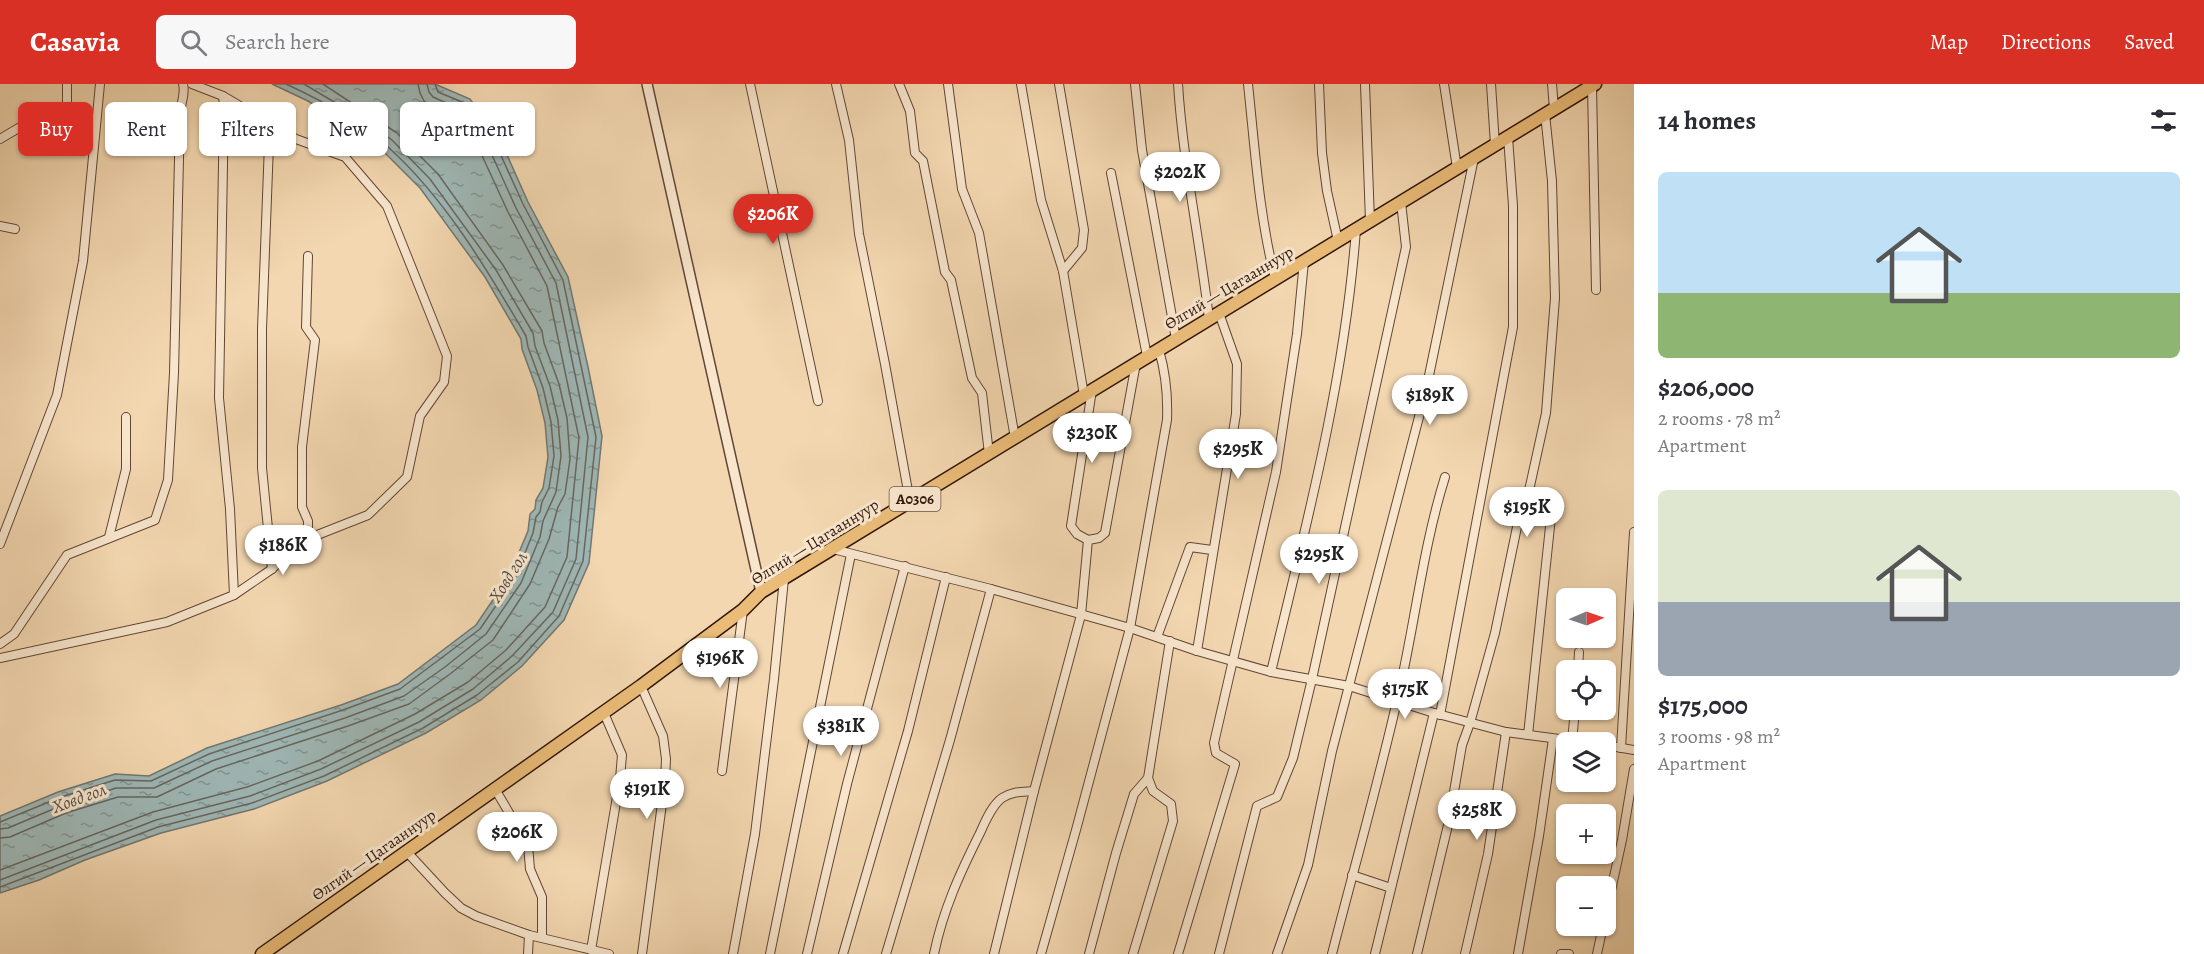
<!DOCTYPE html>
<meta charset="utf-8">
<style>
:root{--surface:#fff;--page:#f7f7f7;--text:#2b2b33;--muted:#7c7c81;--accent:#d93025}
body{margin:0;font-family:Alegreya,serif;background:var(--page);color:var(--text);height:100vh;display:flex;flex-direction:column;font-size:22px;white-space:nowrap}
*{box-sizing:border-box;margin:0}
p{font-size:20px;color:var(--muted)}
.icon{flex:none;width:33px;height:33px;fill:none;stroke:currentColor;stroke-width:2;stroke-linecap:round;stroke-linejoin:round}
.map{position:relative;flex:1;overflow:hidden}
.drawer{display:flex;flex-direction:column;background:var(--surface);width:570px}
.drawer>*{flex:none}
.top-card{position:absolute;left:18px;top:18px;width:570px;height:54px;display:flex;gap:12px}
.needle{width:39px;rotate:88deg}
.controls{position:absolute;left:1556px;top:504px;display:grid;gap:12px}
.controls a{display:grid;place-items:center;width:60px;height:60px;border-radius:9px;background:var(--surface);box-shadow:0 2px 4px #0004;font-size:30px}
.price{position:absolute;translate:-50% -51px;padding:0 14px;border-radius:21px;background:#fff;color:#222;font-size:20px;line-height:39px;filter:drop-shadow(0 2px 3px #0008)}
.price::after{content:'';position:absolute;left:50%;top:36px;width:18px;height:14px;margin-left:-9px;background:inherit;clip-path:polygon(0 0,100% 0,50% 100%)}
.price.selected{background:var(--accent);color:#fff}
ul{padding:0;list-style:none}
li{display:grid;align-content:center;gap:12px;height:318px;padding:0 24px}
li span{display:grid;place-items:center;height:186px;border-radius:9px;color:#555}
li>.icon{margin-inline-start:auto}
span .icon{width:108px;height:108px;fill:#fffc;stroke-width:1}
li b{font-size:26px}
h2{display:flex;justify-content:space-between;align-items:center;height:72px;padding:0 24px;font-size:26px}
.tag{padding:0 21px;border-radius:9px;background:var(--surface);box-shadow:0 2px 4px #0004;font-size:21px;line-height:54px}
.tag.selected{background:var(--accent);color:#fff}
header{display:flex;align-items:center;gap:36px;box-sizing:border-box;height:84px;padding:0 30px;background:var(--accent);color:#fff}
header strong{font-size:28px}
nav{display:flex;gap:33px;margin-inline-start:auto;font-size:21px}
.search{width:420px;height:54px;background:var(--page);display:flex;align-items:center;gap:15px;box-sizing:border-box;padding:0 21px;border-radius:9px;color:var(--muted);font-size:22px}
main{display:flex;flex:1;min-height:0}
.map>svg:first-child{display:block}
.water{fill:url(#water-ripples);stroke:#727771;stroke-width:1.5}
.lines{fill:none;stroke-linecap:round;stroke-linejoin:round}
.shore{stroke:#686660;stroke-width:1.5}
.minor-casing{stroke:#624635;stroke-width:10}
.tertiary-casing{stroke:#624635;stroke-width:12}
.trunk-casing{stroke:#31160c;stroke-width:15}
.minor{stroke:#f7e5cc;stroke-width:8}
.tertiary{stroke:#f7e5cc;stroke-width:9}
.trunk{stroke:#eabc78;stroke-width:12}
.labels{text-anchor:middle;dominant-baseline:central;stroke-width:6;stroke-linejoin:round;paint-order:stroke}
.shield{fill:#f7e5cc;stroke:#6c5446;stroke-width:1.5}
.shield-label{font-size:15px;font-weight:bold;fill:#31160c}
.street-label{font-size:16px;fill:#31160c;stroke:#f7e5cc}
.water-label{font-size:18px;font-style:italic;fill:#574e47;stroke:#f7e5cc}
</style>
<header>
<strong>Casavia</strong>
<div class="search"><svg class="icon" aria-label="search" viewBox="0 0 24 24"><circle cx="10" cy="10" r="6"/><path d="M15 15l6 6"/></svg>Search here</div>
<nav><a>Map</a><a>Directions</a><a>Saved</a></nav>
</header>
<main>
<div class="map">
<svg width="1634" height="870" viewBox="0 0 1634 870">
<defs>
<pattern id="water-ripples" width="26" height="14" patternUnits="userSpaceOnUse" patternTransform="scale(1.5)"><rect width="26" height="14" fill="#9eb7b5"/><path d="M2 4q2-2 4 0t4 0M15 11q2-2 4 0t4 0" fill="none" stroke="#819492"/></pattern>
</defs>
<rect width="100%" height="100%" fill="#f3d7b0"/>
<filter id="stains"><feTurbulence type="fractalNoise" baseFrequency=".00333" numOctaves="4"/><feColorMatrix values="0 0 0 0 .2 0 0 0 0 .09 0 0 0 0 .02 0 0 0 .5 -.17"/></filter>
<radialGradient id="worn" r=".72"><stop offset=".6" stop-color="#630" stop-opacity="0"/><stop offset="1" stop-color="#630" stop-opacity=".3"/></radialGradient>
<!-- water -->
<path class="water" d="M 272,0 L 435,0 L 470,15 L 499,53 L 528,118 L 568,193 L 588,283 L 602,352 L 589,479 L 564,536 L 522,582 L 481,616 L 426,649 L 327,697 L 254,725 L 161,749 L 85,776 L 39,796 L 0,809 L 0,732 L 58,708 L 115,690 L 149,692 L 207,664 L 341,621 L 398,600 L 476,541 L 509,492 L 528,447 L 530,430 L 535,425 L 536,416 L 543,404 L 548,373 L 545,339 L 537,306 L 522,265 L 521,255 L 485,193 L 420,104 L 383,67 L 353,45 L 308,17 Z"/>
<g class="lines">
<!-- shore -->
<g class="shore">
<path d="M 0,738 L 61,713 L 115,696 L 151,697 L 209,670 L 343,626 L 400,605 L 480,545 L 515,494 L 533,449 L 536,433 L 540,428 L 542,418 L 549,404 L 554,372 L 551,338 L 543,304 L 528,263 L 526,252 C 488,187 445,114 388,63 C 359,37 321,16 286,0"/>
<path d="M 0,745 L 8,744 L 63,721 L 116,704 L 154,704 L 212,677 L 345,634 L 404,612 L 445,583 L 486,550 L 521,499 L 540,453 L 543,437 L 556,408 L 561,372 L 558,336 L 550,302 L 535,262 L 533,249 L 496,186 L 430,95 L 392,56 L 361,34 L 304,0"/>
<path d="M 0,754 L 10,753 L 66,729 L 118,713 L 157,713 L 216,685 L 348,642 L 409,620 L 450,590 L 493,556 L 530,500 L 549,455 L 558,423 L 565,410 L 570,375 L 567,334 L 559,300 L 544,259 L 542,247 L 503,181 L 438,90 L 397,49 L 323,0"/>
<path d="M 0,786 L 153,728 L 247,703 L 318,677 L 415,630 L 468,598 L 506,566 L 545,523 L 567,473 L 579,354 L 547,202 L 508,128 L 479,65 L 456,34 L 432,23 L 424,17 L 420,9 L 418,0"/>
<path d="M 0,796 L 156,736 L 250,712 L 321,685 L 419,638 L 473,605 L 512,572 L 553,528 L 576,475 L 588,353 L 556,199 L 516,124 L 487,60 L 462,26 L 433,13 L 429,8 L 427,0"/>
<path d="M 0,803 L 158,743 L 252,719 L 324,692 L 423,644 L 477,611 L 518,578 L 559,532 L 583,477 L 596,353 L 563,196 L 523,120 L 494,56 L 467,20 L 438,8 L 435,0"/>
</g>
<!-- minor casing -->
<g class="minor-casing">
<g id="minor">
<path d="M 750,0 L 818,317"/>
<path d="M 836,0 L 849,56 L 859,150 L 885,280 L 910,418"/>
<path d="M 899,0 L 910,27 L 915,69 L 923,77 L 945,188 L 951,196 L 972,294 L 982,309 L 989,370"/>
<path d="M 948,0 L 962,105 L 979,149 L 1015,354"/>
<path d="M 1021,0 L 1041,116 L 1063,187 L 1084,311"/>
<path d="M 1059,0 L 1084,146 L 1082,164 L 1063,187"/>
<path d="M 1135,0 L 1142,66 L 1176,255"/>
<path d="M 1178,0 C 1183,79 1200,156 1209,235"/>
<path d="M 1248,0 C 1255,65 1259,131 1275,194"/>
<path d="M 1319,0 L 1322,69 L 1327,107 L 1338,157"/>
<path d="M 1365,0 L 1370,137"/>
<path d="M 1444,0 L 1457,84"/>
<path d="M 1491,0 L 1495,61"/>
<path d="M 1552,0 L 1554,25"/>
<path d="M 1592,2 L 1596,206"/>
<path d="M 223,12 L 296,55 L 345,73 L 387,122 L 447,272 L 444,298 L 420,332 L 407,393 L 368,431 L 302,457"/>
<path d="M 67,33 L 67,0"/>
<path d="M 265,37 L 269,60 L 262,245 L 262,384 L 272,485"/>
<path d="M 0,55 L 22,42 L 54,39 L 67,33 L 96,35"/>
<path d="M 1111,89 L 1147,272"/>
<path d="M 0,142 L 15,145"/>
<path d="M 109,453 L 126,385 L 126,333"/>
<path d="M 1088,456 L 1077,450 L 1071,442 L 1092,306"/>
<path d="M 0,460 L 57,311 L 83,177 L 100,0"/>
<path d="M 833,465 L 991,505 L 1130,544 L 1197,567 L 1271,588 L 1349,602 L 1434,629 L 1506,648 L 1582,658"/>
<path d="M 234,511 L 272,485 L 308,449 L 308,437 L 302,423 L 302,363 L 315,256 L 306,243 L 308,172"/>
<path d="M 1157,553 L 1190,463 L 1212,466"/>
<path d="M 0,560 L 14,550 L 67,471 L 155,436 L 168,396 L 174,289 L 180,31 C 180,20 186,11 183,0"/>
<path d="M 1197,567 L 1236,330 L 1237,280 L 1219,229"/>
<path d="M 0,574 L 167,538 L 234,511 L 230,425 L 219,314 L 224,22 L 223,12 L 192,0"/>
<path d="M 1578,586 L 1579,568"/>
<path d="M 1271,588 C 1306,442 1345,295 1356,145"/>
<path d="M 641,602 L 663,652 L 666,675 L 665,697 L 642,870"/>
<path d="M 1440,631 L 1513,243 L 1513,122 L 1508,53"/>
<path d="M 1528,651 L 1551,433"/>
<path d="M 1572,657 L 1575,626"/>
<path d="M 1605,661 L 1634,666"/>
<path d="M 1621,664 L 1634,448"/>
<path d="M 722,687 L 743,526"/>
<path d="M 495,705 L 528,761 L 530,785 L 542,813 L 542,853"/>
<path d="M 407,768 L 445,809 L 461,824 L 476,832 L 529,851 L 609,870"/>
<path d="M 1352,791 L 1391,804"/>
<path d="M 1605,834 L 1622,756 L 1634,685"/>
<path d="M 591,866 L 620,695 L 622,671 L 604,629"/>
<path d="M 528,870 L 529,851"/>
<path d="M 733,870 L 755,750 L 774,595 L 784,495"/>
<path d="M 770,870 L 851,470"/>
<path d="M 807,870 L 847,700 L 905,482"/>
<path d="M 843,870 L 908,647 L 946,493"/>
<path d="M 886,870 L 950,656 L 991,505"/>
<path d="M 934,870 C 943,826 960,789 980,749 C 985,738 992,721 1002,714 C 1012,707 1023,708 1034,707"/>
<path d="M 994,870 L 1034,707 L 1081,531 L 1088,456 L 1099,454 L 1105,449 L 1136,279"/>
<path d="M 1041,870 L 1076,746 L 1130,544 L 1167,336 C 1168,311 1166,290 1159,266"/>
<path d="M 1089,870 L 1116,769 L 1134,710 L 1148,694 L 1170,557"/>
<path d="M 1133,870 L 1173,737 L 1171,720 L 1153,707 L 1148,694"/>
<path d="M 1178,870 L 1235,680 L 1216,669 L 1214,659 L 1276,388 L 1297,250 L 1304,177"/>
<path d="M 1219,870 L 1257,722 L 1277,713 L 1293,674 L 1312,595 L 1406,163 L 1401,118"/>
<path d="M 1277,870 L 1308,781 L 1332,667 L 1426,306 L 1474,74"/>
<path d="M 1332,870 C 1355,780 1381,690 1401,599 C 1416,531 1424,460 1445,393"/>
<path d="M 1375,870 L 1434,629"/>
<path d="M 1417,870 L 1449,737 L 1462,661 L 1470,639 L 1495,549 L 1517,443 L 1530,402 L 1546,329 L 1555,214 L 1552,97 L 1545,30"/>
<path d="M 1465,870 L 1488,770 L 1506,648"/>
<path d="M 1518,870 L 1539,752 L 1553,655"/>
<path d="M 1561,870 L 1569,870"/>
<path d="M 1597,870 L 1603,842"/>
</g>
</g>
<!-- tertiary casing -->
<g class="tertiary-casing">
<path id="tertiary" d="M 647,0 L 761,508"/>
</g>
<!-- trunk casing -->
<g class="trunk-casing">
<path id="trunk" d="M 262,870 L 641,602 L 743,526 L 761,508 L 1595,0"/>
</g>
<!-- minor -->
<use href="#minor" class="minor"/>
<!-- tertiary -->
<use href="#tertiary" class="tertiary"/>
<!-- trunk -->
<use href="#trunk" class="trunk"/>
</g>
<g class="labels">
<!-- shield labels -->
<rect class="shield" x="889.5" y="403" width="51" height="24" rx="4.5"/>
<g class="shield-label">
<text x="915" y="415">A0306</text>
</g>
<!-- street labels -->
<g class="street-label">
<text transform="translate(1229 204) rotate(-31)">Өлгий — Цагааннуур</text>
<text transform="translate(815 458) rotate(-32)">Өлгий — Цагааннуур</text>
<text transform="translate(374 771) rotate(-35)">Өлгий — Цагааннуур</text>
</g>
<!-- water labels -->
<g class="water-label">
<text transform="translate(508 493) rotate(-58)">Ховд гол</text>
<text transform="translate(79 714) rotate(-20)">Ховд гол</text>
</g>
</g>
<rect width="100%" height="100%" filter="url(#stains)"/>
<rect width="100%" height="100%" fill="url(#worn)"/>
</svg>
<div class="controls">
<a><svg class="needle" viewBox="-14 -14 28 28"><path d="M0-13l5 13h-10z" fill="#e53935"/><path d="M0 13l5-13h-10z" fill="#7c7c81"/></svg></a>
<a><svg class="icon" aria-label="locate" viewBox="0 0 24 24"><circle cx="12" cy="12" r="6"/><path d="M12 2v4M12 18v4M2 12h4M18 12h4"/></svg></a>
<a><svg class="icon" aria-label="layers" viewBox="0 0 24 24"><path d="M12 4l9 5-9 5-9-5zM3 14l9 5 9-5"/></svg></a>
<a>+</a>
<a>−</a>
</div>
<b class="price" style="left:1180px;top:119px">$202K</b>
<b class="price selected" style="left:773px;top:161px">$206K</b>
<b class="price" style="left:1430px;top:342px">$189K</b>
<b class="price" style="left:1092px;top:380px">$230K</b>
<b class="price" style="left:1238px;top:396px">$295K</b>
<b class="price" style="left:1527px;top:454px">$195K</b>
<b class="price" style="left:283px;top:492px">$186K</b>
<b class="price" style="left:1319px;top:501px">$295K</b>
<b class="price" style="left:720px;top:605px">$196K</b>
<b class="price" style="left:1405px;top:636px">$175K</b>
<b class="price" style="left:841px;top:673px">$381K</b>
<b class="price" style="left:647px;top:736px">$191K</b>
<b class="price" style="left:1477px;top:757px">$258K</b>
<b class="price" style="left:517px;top:779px">$206K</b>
<div class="top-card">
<a class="tag selected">Buy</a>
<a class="tag">Rent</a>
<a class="tag">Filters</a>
<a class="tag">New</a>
<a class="tag">Apartment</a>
</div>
</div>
<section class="drawer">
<h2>14 homes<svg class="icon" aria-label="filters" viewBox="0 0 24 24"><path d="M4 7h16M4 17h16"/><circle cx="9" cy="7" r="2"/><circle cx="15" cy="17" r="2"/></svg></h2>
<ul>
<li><span style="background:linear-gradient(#bfe0f5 65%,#8fb573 0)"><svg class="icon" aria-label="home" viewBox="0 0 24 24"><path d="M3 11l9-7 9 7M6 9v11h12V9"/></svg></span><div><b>$206,000</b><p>2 rooms · 78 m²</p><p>Apartment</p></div></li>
<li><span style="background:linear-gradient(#dfe7d0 60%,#9aa5b1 0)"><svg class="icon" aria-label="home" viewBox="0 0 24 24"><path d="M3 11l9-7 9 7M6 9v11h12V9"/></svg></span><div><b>$175,000</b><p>3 rooms · 98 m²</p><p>Apartment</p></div></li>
</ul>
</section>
</main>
